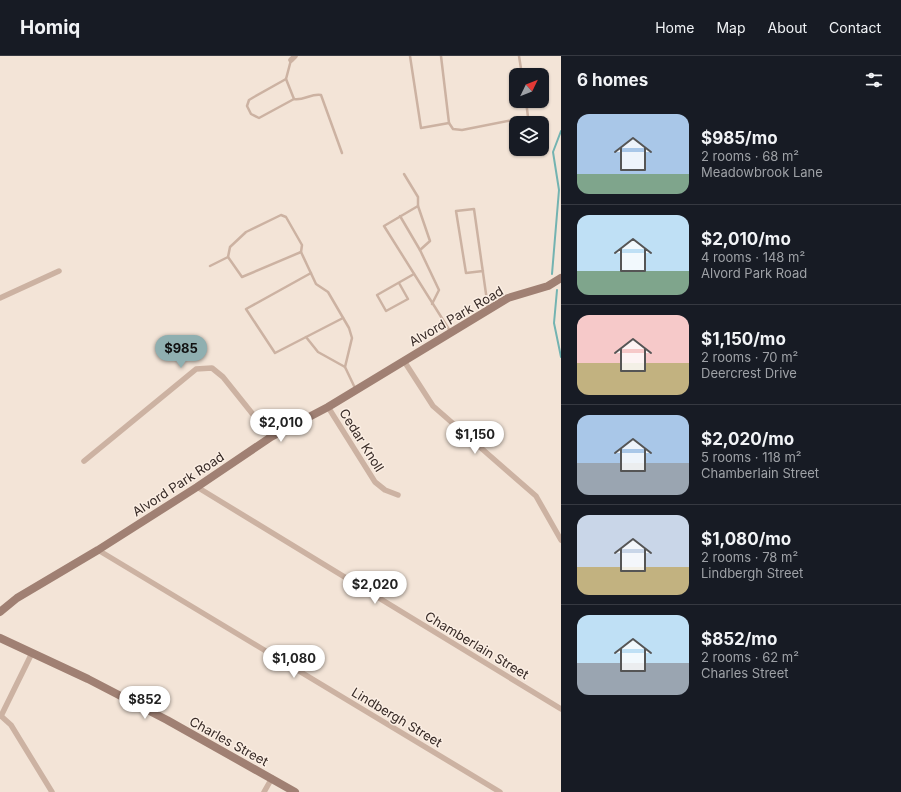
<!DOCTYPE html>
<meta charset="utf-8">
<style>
:root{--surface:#171b24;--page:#242831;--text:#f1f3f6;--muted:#9ea1a6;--line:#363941;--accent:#8fafb0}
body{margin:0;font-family:Inter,sans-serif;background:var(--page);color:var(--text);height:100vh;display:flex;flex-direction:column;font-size:15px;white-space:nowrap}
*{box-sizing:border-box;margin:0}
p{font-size:13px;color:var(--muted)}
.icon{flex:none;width:22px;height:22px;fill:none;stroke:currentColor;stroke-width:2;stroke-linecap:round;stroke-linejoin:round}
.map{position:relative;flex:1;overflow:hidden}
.drawer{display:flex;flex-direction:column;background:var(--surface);width:340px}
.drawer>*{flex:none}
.needle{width:26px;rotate:47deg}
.tools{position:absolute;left:509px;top:12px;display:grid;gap:8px}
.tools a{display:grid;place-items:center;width:40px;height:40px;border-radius:8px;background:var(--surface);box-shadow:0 1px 3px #0004;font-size:20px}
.price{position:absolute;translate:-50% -34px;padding:0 9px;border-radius:14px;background:#fff;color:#222;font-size:13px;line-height:26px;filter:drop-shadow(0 1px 2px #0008)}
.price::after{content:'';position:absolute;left:50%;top:24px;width:12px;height:9px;margin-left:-6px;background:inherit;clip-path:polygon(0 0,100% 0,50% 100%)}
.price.on{background:var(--accent);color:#111}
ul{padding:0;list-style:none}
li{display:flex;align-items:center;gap:12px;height:100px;padding:0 16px}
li+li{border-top:1px solid var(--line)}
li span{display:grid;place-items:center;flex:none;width:112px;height:80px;border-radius:12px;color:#555}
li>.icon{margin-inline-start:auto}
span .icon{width:48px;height:48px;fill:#fffc;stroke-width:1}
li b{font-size:17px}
h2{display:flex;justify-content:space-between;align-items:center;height:48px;padding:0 16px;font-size:17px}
header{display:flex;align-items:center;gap:24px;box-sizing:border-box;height:56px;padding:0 20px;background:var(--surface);border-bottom:1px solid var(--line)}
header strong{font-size:19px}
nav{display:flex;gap:22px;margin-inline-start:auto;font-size:14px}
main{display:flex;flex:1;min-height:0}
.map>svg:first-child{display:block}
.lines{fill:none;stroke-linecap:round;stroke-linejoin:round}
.stream{stroke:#73b3b1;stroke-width:2}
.lane{stroke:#ccb2a2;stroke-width:2.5}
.street{stroke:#ccb2a2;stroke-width:5.5}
.secondary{stroke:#a08073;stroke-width:8}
.labels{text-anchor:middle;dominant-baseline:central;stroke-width:3;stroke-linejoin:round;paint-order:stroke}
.street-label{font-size:13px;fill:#362925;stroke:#fbeee3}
</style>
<header>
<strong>Homiq</strong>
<nav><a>Home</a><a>Map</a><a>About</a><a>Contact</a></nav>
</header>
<main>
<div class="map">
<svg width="561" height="736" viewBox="0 0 561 736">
<rect width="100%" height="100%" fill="#f3e4d7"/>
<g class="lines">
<!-- stream -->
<g class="stream">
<path d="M 552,218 L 559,134 L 553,96 L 561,75"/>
<path d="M 557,234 L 554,267 L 561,301"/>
</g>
<!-- lane -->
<g class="lane">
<path d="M 410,0 L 421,72 L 449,67 L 441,0"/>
<path d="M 519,0 L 522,19"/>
<path d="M 291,4 L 286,23 L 294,43 C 303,45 312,37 321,39 L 342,97"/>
<path d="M 286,23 L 254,41 L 249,44 L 247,50 L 251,58 L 259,62 L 294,43"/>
<path d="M 449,67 L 453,73 L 462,74 L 528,61 L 526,45"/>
<path d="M 404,118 L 418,141 L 418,150"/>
<path d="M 400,160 L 420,194"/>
<path d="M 228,201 L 242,221 L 301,196"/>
<path d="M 210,210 L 228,201 L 230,191 L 246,176 L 281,159 L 286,161 L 302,189 L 301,196 L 316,228 L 328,236 L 349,272 L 352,282 L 345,311 L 355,332"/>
<path d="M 483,215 L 466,217 L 456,155 L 474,153 L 488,252"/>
<path d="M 311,217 L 246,253 L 275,297 L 343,262"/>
<path d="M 399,227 L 408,243 L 386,255 L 377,239 L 414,218"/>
<path d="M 432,248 L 439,234 L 420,194 L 430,185 L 418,150 L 384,170 L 450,275"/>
<path d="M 306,281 L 318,296 L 345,311"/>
</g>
<!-- street -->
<g class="street">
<path d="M 291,4 L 295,0"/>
<path d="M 0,242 L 59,215"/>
<path d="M 404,305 L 433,350 L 536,440 L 561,484"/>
<path d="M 328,351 L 375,426 L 385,434 L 398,439"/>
<path d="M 84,405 L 196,313 L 212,312 L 223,321 L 271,381"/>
<path d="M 197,431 L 561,653"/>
<path d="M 98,494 L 500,736"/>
<path d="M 1,660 L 11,669 L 52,736"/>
<path d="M 1,660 L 32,597"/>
<path d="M 264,736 L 272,722"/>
</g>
<!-- secondary -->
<g class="secondary">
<path d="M 0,556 L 17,542 L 98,494 L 197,431 L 271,381 L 328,351 L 508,242 L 548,230 L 561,222"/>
<path d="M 0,582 L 88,623 L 167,664 L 295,736"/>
</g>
</g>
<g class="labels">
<!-- street labels -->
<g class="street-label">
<text transform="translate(456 260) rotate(-30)">Alvord Park Road</text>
<text transform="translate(362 384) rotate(58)">Cedar Knoll</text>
<text transform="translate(178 428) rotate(-33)">Alvord Park Road</text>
<text transform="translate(477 589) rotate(31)">Chamberlain Street</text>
<text transform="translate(397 661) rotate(31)">Lindbergh Street</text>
<text transform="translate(229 685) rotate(29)">Charles Street</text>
</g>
</g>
</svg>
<div class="tools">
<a><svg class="needle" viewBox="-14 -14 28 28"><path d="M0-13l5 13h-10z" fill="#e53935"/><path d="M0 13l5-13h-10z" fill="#9ea1a6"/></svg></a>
<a><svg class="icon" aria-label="layers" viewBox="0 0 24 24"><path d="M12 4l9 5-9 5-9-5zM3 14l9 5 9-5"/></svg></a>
</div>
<b class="price on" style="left:181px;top:313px">$985</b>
<b class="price" style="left:281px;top:387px">$2,010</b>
<b class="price" style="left:475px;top:399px">$1,150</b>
<b class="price" style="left:375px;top:549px">$2,020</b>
<b class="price" style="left:294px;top:623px">$1,080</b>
<b class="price" style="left:145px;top:664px">$852</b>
</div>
<section class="drawer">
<h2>6 homes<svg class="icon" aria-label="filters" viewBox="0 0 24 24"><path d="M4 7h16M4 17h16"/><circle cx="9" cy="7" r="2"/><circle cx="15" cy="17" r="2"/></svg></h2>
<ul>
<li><span style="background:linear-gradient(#a9c7e8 75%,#7fa58c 0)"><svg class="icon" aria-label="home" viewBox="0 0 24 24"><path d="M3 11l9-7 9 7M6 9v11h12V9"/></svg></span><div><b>$985/mo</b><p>2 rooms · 68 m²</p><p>Meadowbrook Lane</p></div></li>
<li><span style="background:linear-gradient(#bfe0f5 70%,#7fa58c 0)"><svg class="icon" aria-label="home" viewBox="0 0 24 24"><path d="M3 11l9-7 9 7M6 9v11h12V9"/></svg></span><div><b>$2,010/mo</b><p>4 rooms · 148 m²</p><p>Alvord Park Road</p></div></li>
<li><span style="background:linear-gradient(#f6c9c9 60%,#c2b280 0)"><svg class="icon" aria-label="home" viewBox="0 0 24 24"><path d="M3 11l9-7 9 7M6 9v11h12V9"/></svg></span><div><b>$1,150/mo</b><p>2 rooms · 70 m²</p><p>Deercrest Drive</p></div></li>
<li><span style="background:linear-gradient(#a9c7e8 60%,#9aa5b1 0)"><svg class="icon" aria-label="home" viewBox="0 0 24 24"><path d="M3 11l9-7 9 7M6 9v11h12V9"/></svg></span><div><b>$2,020/mo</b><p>5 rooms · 118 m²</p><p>Chamberlain Street</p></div></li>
<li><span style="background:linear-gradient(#c9d6e8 65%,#c2b280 0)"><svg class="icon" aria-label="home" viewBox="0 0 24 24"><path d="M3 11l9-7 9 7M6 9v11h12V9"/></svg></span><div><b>$1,080/mo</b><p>2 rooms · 78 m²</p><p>Lindbergh Street</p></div></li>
<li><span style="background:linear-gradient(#bfe0f5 60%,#9aa5b1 0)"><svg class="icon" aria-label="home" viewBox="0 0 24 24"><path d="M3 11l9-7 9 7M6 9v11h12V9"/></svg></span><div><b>$852/mo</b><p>2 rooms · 62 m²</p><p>Charles Street</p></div></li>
</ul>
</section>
</main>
